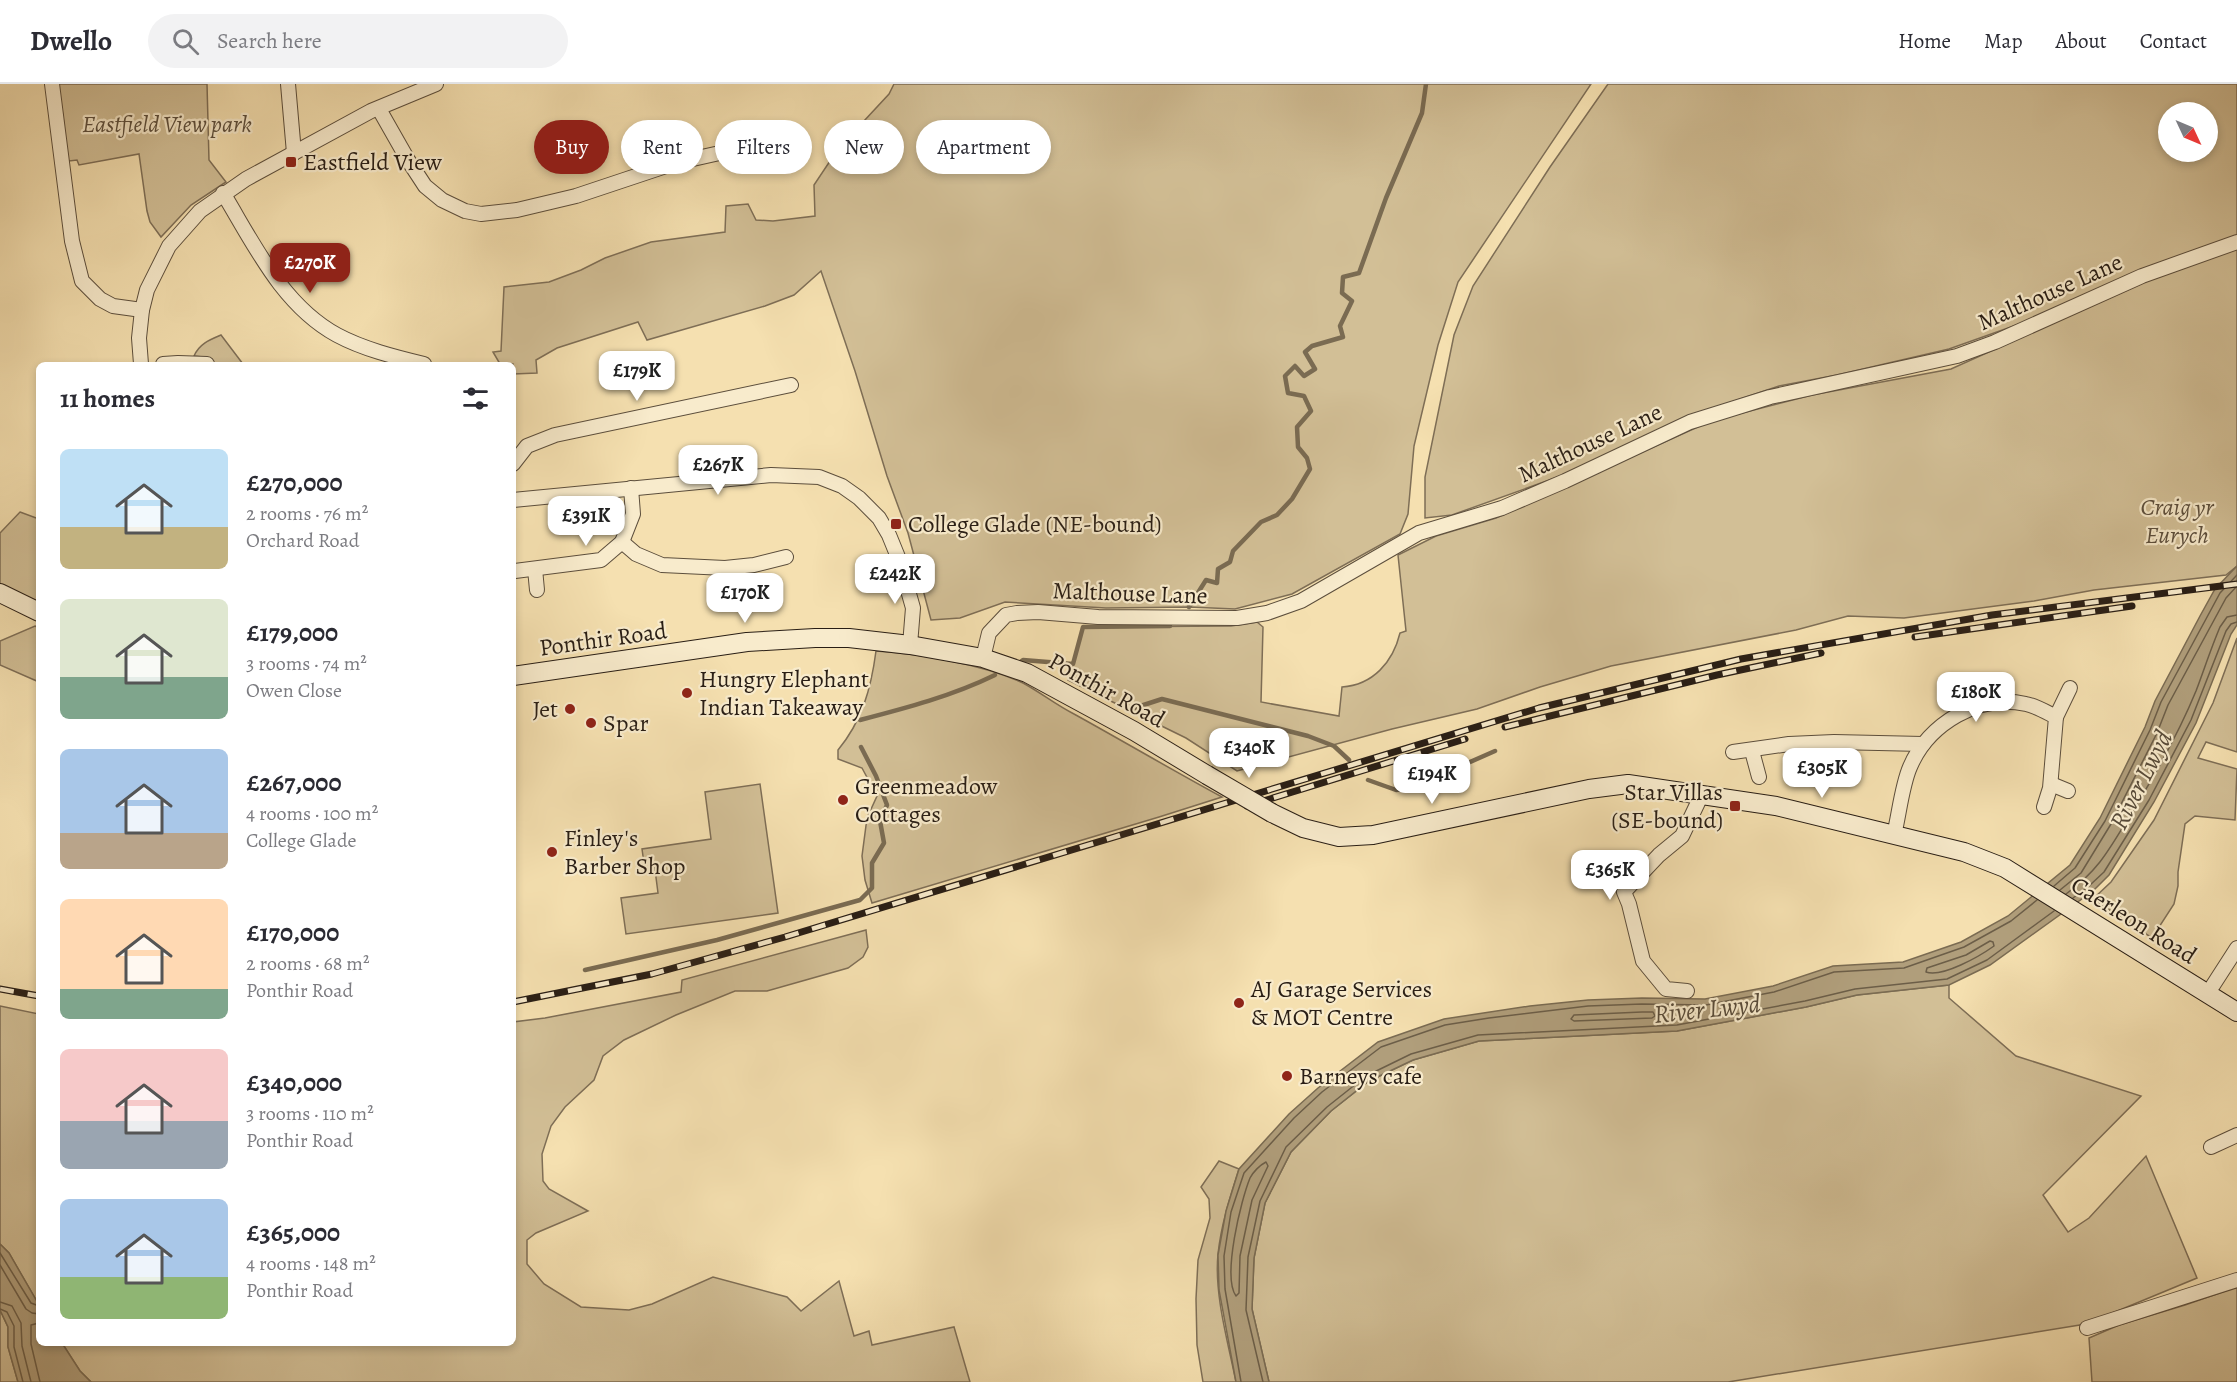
<!DOCTYPE html>
<meta charset="utf-8">
<style>
:root{--surface:#fff;--page:#f2f2f3;--text:#2b2b33;--muted:#7c7c81;--line:#e1e1e2;--accent:#8f2418}
body{margin:0;font-family:Alegreya,serif;background:var(--page);color:var(--text);height:100vh;display:flex;flex-direction:column;font-size:22px;white-space:nowrap}
*{box-sizing:border-box;margin:0}
p{font-size:20px;color:var(--muted)}
.icon{flex:none;width:33px;height:33px;fill:none;stroke:currentColor;stroke-width:2;stroke-linecap:round;stroke-linejoin:round}
.map{position:relative;flex:1;overflow:hidden}
.drawer{position:absolute;left:36px;top:278px;width:480px;height:984px;display:flex;flex-direction:column;background:var(--surface);border-radius:9px;box-shadow:0 3px 9px #0003}
.drawer>*{flex:none}
.guide{position:absolute;left:534px;top:36px;width:570px;height:54px;display:flex;gap:12px}
.needle{width:39px;rotate:134deg}
.fabs{position:absolute;left:2158px;top:18px;display:grid;gap:12px}
.fabs a{display:grid;place-items:center;width:60px;height:60px;border-radius:50%;background:var(--surface);box-shadow:0 3px 9px #0003;font-size:30px}
.price{position:absolute;translate:-50% -51px;padding:0 14px;border-radius:12px;background:#fff;color:#222;font-size:20px;line-height:39px;filter:drop-shadow(0 2px 3px #0008)}
.price::after{content:'';position:absolute;left:50%;top:36px;width:18px;height:14px;margin-left:-9px;background:inherit;clip-path:polygon(0 0,100% 0,50% 100%)}
.price.on{background:var(--accent);color:#fff}
ul{padding:0;list-style:none}
li{display:flex;align-items:center;gap:18px;height:150px;padding:0 24px}
li span{display:grid;place-items:center;flex:none;width:168px;height:120px;border-radius:9px;color:#555}
li>.icon{margin-inline-start:auto}
span .icon{width:72px;height:72px;fill:#fffc;stroke-width:1}
li b{font-size:26px}
h2{display:flex;justify-content:space-between;align-items:center;height:72px;padding:0 24px;font-size:26px}
.chip{padding:0 21px;border-radius:27px;background:var(--surface);box-shadow:0 3px 9px #0003;font-size:21px;line-height:54px}
.chip.on{background:var(--accent);color:#fff}
header{display:flex;align-items:center;gap:36px;box-sizing:border-box;height:84px;padding:0 30px;background:var(--surface);border-bottom:2px solid var(--line)}
header strong{font-size:28px}
nav{display:flex;gap:33px;margin-inline-start:auto;font-size:21px}
.search{width:420px;height:54px;background:var(--page);display:flex;align-items:center;gap:15px;box-sizing:border-box;padding:0 21px;border-radius:33px;color:var(--muted);font-size:22px}
.map>svg:first-child{display:block}
.green{fill:#d2bf96;stroke:#7e6e56;stroke-width:1.5;fill-rule:evenodd}
.water{fill:#b09e7b;stroke:#7a6b52;stroke-width:1.5}
.lines{fill:none;stroke-linecap:round;stroke-linejoin:round}
.shore{stroke:#6c5e48;stroke-width:1.5}
.stream{stroke:#7a6b52;stroke-width:4.5}
.minor-casing{stroke:#5c4e3c;stroke-width:16}
.secondary-casing{stroke:#291e15;stroke-width:20}
.minor{stroke:#f8ebcc;stroke-width:14}
.secondary{stroke:#f8ebcc;stroke-width:18}
.rail-casing{stroke:#291e15;stroke-width:7}
.rail{stroke:#f8ebcc;stroke-width:4.5;stroke-dasharray:14;stroke-linecap:butt}
.secondary-bridge-casing{stroke:#291e15;stroke-width:20;stroke-linecap:butt}
.secondary-bridge{stroke:#f8ebcc;stroke-width:18}
.poi-dot{fill:#8f2418;stroke:#f8ebcc;stroke-width:2}
.labels{text-anchor:middle;dominant-baseline:central;stroke-width:4.5;stroke-linejoin:round;paint-order:stroke}
.park-label{font-size:24px;font-style:italic;fill:#5c4e3c;stroke:#f8ebcc}
.poi-label{font-size:24px;fill:#291e15;stroke:#f8ebcc;text-anchor:start}
.street-label{font-size:24px;fill:#291e15;stroke:#f8ebcc}
.water-label{font-size:26px;font-style:italic;fill:#584b39;stroke:#f8ebcc}
</style>
<header>
<strong>Dwello</strong>
<div class="search"><svg class="icon" aria-label="search" viewBox="0 0 24 24"><circle cx="10" cy="10" r="6"/><path d="M15 15l6 6"/></svg>Search here</div>
<nav><a>Home</a><a>Map</a><a>About</a><a>Contact</a></nav>
</header>
<div class="map">
<svg width="2237" height="1298" viewBox="0 0 2237 1298">
<rect width="100%" height="100%" fill="#f5e0b0"/>
<filter id="stains"><feTurbulence type="fractalNoise" baseFrequency=".00333" numOctaves="4"/><feColorMatrix values="0 0 0 0 .2 0 0 0 0 .09 0 0 0 0 .02 0 0 0 .5 -.17"/></filter>
<radialGradient id="worn" r=".72"><stop offset=".6" stop-color="#630" stop-opacity="0"/><stop offset="1" stop-color="#630" stop-opacity=".3"/></radialGradient>
<!-- green -->
<g class="green">
<path d="M 57,0 L 207,0 L 209,76 L 226,98 L 191,121 L 161,153 L 150,138 L 147,127 L 139,70 L 79,81 L 77,76 L 69,77 C 61,67 64,55 64,44 C 64,30 59,14 57,0 Z"/>
<path d="M 894,0 L 1591,0 L 1458,198 L 1438,261 L 1414,362 L 1408,430 L 1400,450 L 1292,510 L 1235,525 L 1189,523 L 1106,524 L 1005,518 L 960,534 L 931,536 L 908,449 L 887,392 L 855,287 L 821,187 L 794,211 L 765,222 L 647,256 L 638,238 L 557,264 L 536,276 L 537,289 L 513,290 L 513,280 L 500,280 L 493,268 L 501,267 L 504,203 L 549,198 L 581,186 L 605,174 L 651,158 L 725,148 L 726,122 L 748,120 L 756,136 L 773,137 L 815,132 L 814,101 L 838,65 L 889,10 Z"/>
<path d="M 1608,0 L 2237,0 L 2237,151 L 2094,207 L 2025,238 L 1949,265 L 1837,291 L 1779,302 L 1699,329 L 1569,389 L 1452,431 L 1425,434 L 1425,393 L 1454,251 L 1473,202 L 1550,83 ZM 2169,28 L 2208,28 L 2208,68 L 2169,68 Z"/>
<path d="M 2237,164 L 2237,482 L 2226,491 L 2094,506 L 2034,517 L 1904,534 L 1848,532 L 1796,546 L 1611,582 L 1540,603 L 1477,625 L 1392,645 L 1237,687 L 1186,654 L 1068,596 L 1083,543 L 1231,542 L 1257,538 L 1263,543 L 1261,618 L 1339,632 L 1342,603 C 1373,601 1393,578 1400,549 L 1406,547 L 1398,471 L 1436,452 L 1496,434 L 1711,337 L 1812,311 L 1951,285 L 2165,189 Z"/>
<path d="M 221,251 L 243,280 L 217,280 L 203,273 L 194,272 C 199,260 209,256 221,251 Z"/>
<path d="M 20,428 L 39,435 L 39,521 L 0,501 L 0,449 Z"/>
<path d="M 35,542 L 39,544 L 39,598 L 0,581 L 0,557 Z"/>
<path d="M 2237,554 L 2237,668 L 2206,658 L 2198,674 L 2237,685 L 2235,736 L 2195,732 L 2185,740 L 2178,788 L 2178,802 L 2174,820 L 2152,854 L 2093,815 L 2111,798 L 2154,736 L 2213,619 Z"/>
<path d="M 876,567 C 920,570 982,580 1023,599 C 1040,608 1056,621 1074,630 C 1123,657 1172,686 1222,713 L 1159,733 L 872,819 L 865,796 L 862,772 L 867,734 L 877,712 L 862,684 L 838,675 L 838,666 C 862,637 871,605 876,567 Z"/>
<path d="M 760,700 L 778,829 L 626,850 L 621,814 L 658,809 L 654,778 L 644,779 L 642,765 L 711,755 L 705,708 Z"/>
<path d="M 866,846 L 868,863 L 863,873 L 848,884 L 767,907 L 735,907 L 676,931 L 624,956 L 603,972 L 594,996 L 565,1023 L 551,1042 L 542,1070 L 543,1097 L 549,1105 L 588,1127 L 536,1149 L 527,1156 L 527,1180 L 544,1200 L 581,1223 L 629,1226 L 652,1220 L 713,1193 L 787,1213 L 801,1227 L 839,1197 L 854,1252 L 869,1247 L 872,1261 L 954,1243 L 970,1298 L 91,1298 L 80,1287 L 62,1259 L 513,1258 L 513,938 L 545,934 L 681,908 L 682,896 Z"/>
<path d="M 1949,901 L 1949,914 L 2016,972 L 2141,1012 L 2043,1111 L 2068,1148 L 2089,1134 L 2146,1072 L 2197,1194 L 2086,1240 L 1728,1298 L 1269,1298 L 1252,1225 L 1254,1174 L 1265,1119 L 1291,1068 L 1331,1027 L 1369,997 L 1413,976 L 1479,957 L 1677,947 L 1806,923 L 1857,911 Z"/>
<path d="M 0,922 L 39,930 L 39,1221 L 9,1169 L 0,1160 Z"/>
<path d="M 1219,1077 L 1239,1085 C 1230,1113 1221,1141 1218,1170 C 1214,1210 1228,1258 1236,1298 L 1203,1298 L 1197,1261 L 1196,1215 L 1198,1176 L 1210,1134 L 1209,1115 L 1201,1103 Z"/>
<path d="M 2237,1203 L 2237,1298 L 2092,1298 L 2089,1254 L 2119,1241 L 2185,1221 Z"/>
<path d="M 0,1226 L 8,1243 L 8,1263 L 18,1298 L 0,1298 Z"/>
</g>
<!-- water -->
<g class="water">
<path d="M 2237,482 L 2237,541 L 2231,550 L 2196,639 L 2154,718 L 2109,791 L 2093,807 L 1990,881 L 1949,901 L 1857,911 L 1806,923 L 1677,947 L 1479,957 L 1413,976 L 1369,997 L 1331,1027 L 1291,1068 L 1265,1119 L 1254,1174 L 1252,1225 L 1269,1298 L 1236,1298 L 1219,1206 L 1218,1171 L 1226,1127 L 1239,1085 L 1289,1030 L 1318,1004 L 1378,958 L 1444,935 L 1530,922 L 1588,916 L 1642,914 L 1705,915 L 1773,902 L 1833,882 L 1903,878 L 1961,858 L 2008,832 L 2070,781 L 2100,734 L 2145,643 L 2155,617 L 2200,532 L 2215,505 Z"/>
<path d="M 0,1160 L 9,1169 L 39,1221 L 39,1258 L 62,1259 L 80,1287 L 91,1298 L 18,1298 L 8,1263 L 8,1243 L 0,1226 Z"/>
</g>
<g class="lines">
<!-- shore -->
<g class="shore">
<path d="M 2054,802 L 2075,784 L 2105,737 L 2150,646 L 2161,618 L 2206,535 L 2220,509 L 2237,491"/>
<path d="M 2060,806 L 2081,789 L 2111,740 L 2157,649 L 2168,621 L 2226,514 L 2237,502"/>
<path d="M 2066,810 C 2098,787 2109,766 2129,733 C 2154,693 2178,651 2196,607 C 2204,586 2211,564 2220,543 L 2227,533 L 2237,531"/>
<path d="M 2073,814 L 2089,802 L 2104,788 L 2149,716 L 2191,636 L 2226,547 L 2231,540 L 2237,538"/>
<path d="M 1990,857 L 1993,858 L 1994,862 C 1980,872 1942,894 1926,888 L 1927,884 L 1966,871 Z"/>
<path d="M 1642,928 L 1653,928 L 1655,932 L 1652,934 L 1574,937 L 1571,935 L 1574,931 Z"/>
<path d="M 1266,1078 L 1268,1082 L 1252,1116 L 1240,1172 L 1239,1209 L 1236,1212 C 1222,1193 1241,1116 1250,1094 C 1253,1088 1260,1081 1266,1078 Z"/>
<path d="M 0,1169 L 31,1219 L 39,1222"/>
<path d="M 0,1181 L 26,1225 L 32,1229 L 39,1230"/>
<path d="M 0,1218 L 12,1222 L 21,1239 L 22,1262 L 31,1298"/>
<path d="M 0,1225 L 7,1228 L 14,1242 L 14,1263 L 23,1298"/>
<path d="M 39,1239 L 31,1241 L 31,1260 L 40,1298"/>
<path d="M 1241,1298 L 1225,1205 L 1224,1172 L 1231,1128 L 1244,1089 L 1294,1034 L 1322,1008 L 1381,963 L 1445,941 L 1489,934 L 1588,922 L 1642,920 L 1706,921 L 1774,908 L 1834,888 L 1904,884 L 1964,863 L 2011,837 L 2037,816"/>
<path d="M 1263,1298 L 1246,1226 L 1248,1173 L 1260,1117 L 1286,1063 L 1327,1023 L 1366,992 L 1411,970 L 1478,951 L 1677,941 L 1805,917 L 1855,905 L 1947,895 L 1987,876 L 2054,827"/>
</g>
<!-- stream -->
<g class="stream">
<path d="M 1189,523 L 1206,496 L 1217,499 L 1218,485 L 1230,478 L 1233,467 L 1261,438 L 1277,431 L 1292,415 L 1310,385 L 1307,374 L 1298,363 L 1297,343 L 1311,327 L 1304,312 L 1288,309 L 1285,292 L 1295,282 L 1304,292 L 1315,285 L 1305,268 L 1312,262 L 1343,253 L 1340,242 L 1352,217 L 1342,209 L 1343,193 L 1359,189 L 1386,114 L 1422,29 L 1426,0"/>
<path d="M 1019,579 L 1023,576 L 1073,580 L 1083,543 L 1170,542"/>
<path d="M 1128,626 L 1162,615 L 1308,652 L 1334,662 L 1349,676"/>
<path d="M 860,636 C 906,624 952,612 995,591"/>
<path d="M 1368,696 L 1396,706 L 1411,704 L 1495,667"/>
<path d="M 585,886 L 717,856 L 860,816 L 872,804 L 872,779 L 884,759 L 880,737 L 887,721 L 876,692 L 861,663"/>
</g>
<!-- minor casing -->
<g class="minor-casing">
<g id="minor">
<path d="M 52,0 L 72,157 L 82,197 L 100,215 L 113,222 L 142,226"/>
<path d="M 288,0 L 294,69"/>
<path d="M 379,25 L 408,76 L 425,102 L 442,116 L 465,127 L 481,130 L 517,126 L 576,112 L 675,79 L 724,68 L 774,70"/>
<path d="M 223,109 C 254,160 282,221 337,251 C 363,265 395,273 424,280"/>
<path d="M 141,280 L 139,254 L 142,226 L 147,206 L 169,162 L 200,127 L 246,95 L 371,27 L 436,0"/>
<path d="M 163,280 L 178,279 L 207,280"/>
<path d="M 513,380 L 527,362 L 555,351 L 791,301"/>
<path d="M 513,416 L 771,391 L 819,393 L 842,402 L 859,414 L 879,434 L 889,451 L 900,478 L 913,524 L 910,561"/>
<path d="M 622,458 L 636,470 L 662,481 L 725,484 L 754,481 L 786,473"/>
<path d="M 535,485 L 537,506"/>
<path d="M 515,487 L 601,476 L 622,458 L 633,430 L 631,404"/>
<path d="M 983,574 L 989,549 L 1006,531 L 1017,529 L 1038,528 L 1098,533 L 1237,534 L 1267,529 L 1301,517 L 1419,449 L 1502,424 L 1565,397 L 1690,338 L 1770,313 L 1957,272 L 1995,258 L 2142,192 L 2237,158"/>
<path d="M 2056,633 L 2070,604"/>
<path d="M 1752,667 L 1759,693"/>
<path d="M 1733,668 L 1789,660 L 1834,658 L 1923,660"/>
<path d="M 2051,700 L 2068,707"/>
<path d="M 1894,751 C 1899,731 1902,701 1910,683 C 1928,640 1979,609 2026,620 C 2036,622 2046,628 2056,633 L 2050,704 L 2044,723"/>
<path d="M 1687,907 L 1666,905 L 1643,877 L 1629,820 L 1624,808 L 1659,771 L 1682,752 L 1702,710"/>
<path d="M 2208,909 L 2237,864"/>
<path d="M 2211,1063 L 2237,1051"/>
<path d="M 2087,1244 L 2237,1196"/>
</g>
</g>
<!-- secondary casing -->
<g class="secondary-casing">
<g id="secondary">
<path d="M 0,509 L 39,528"/>
<path d="M 513,592 L 747,558 L 815,554 L 849,554 L 910,561 L 983,574 L 1027,589 L 1134,647 L 1207,691"/>
<path d="M 1272,729 L 1303,744 L 1339,753 L 1373,751 L 1589,705 L 1628,700 L 1776,722 L 1964,768 L 2005,784 L 2237,928"/>
</g>
</g>
<!-- minor -->
<use href="#minor" class="minor"/>
<!-- secondary -->
<use href="#secondary" class="secondary"/>
<!-- rail casing -->
<g class="rail-casing">
<g id="rail">
<path d="M 1915,553 L 2132,522"/>
<path d="M 1505,643 L 1717,591 L 1821,569"/>
<path d="M 1247,722 L 1465,655"/>
<path d="M 0,905 L 39,912"/>
<path d="M 513,918 L 652,890 L 785,853 L 1539,624 L 1741,575 L 1992,531 L 2237,500"/>
</g>
</g>
<!-- rail -->
<use href="#rail" class="rail"/>
<!-- secondary-bridge casing -->
<g class="secondary-bridge-casing">
<path id="secondary-bridge" d="M 1207,691 L 1272,729"/>
</g>
<!-- secondary-bridge -->
<use href="#secondary-bridge" class="secondary-bridge"/>
</g>
<!-- markers -->
<g class="poi-dot">
<rect x="285" y="72" width="12" height="12" rx="3"/>
<rect x="890" y="434" width="12" height="12" rx="3"/>
<circle cx="687" cy="609" r="6"/>
<circle cx="570" cy="625" r="6"/>
<circle cx="591" cy="639" r="6"/>
<circle cx="843" cy="716" r="6"/>
<rect x="1729" y="716" width="12" height="12" rx="3"/>
<circle cx="552" cy="768" r="6"/>
<circle cx="1239" cy="919" r="6"/>
<circle cx="1287" cy="992" r="6"/>
</g>
<g class="labels">
<!-- park labels -->
<g class="park-label">
<text x="167" y="40">Eastfield View park</text>
<text x="2177" y="423">Craig yr<tspan x="2177" dy="28">Eurych</tspan></text>
</g>
<!-- poi labels -->
<g class="poi-label">
<text x="303" y="78">Eastfield View</text>
<text x="908" y="440">College Glade (NE-bound)</text>
<text x="699" y="595">Hungry Elephant<tspan x="699" dy="28">Indian Takeaway</tspan></text>
<text x="558" y="625" text-anchor="end">Jet</text>
<text x="603" y="639">Spar</text>
<text x="855" y="702">Greenmeadow<tspan x="855" dy="28">Cottages</tspan></text>
<text x="1723" y="708" text-anchor="end">Star Villas<tspan x="1723" dy="28">(SE-bound)</tspan></text>
<text x="564" y="754">Finley's<tspan x="564" dy="28">Barber Shop</tspan></text>
<text x="1251" y="905">AJ Garage Services<tspan x="1251" dy="28">&amp; MOT Centre</tspan></text>
<text x="1299" y="992">Barneys cafe</text>
</g>
<!-- street labels -->
<g class="street-label">
<text transform="translate(2050 208) rotate(-24)">Malthouse Lane</text>
<text transform="translate(1590 359) rotate(-25)">Malthouse Lane</text>
<text transform="translate(1130 509) rotate(2)">Malthouse Lane</text>
<text transform="translate(603 555) rotate(-8)">Ponthir Road</text>
<text transform="translate(1107 606) rotate(29)">Ponthir Road</text>
<text transform="translate(2134 836) rotate(32)">Caerleon Road</text>
</g>
<!-- water labels -->
<g class="water-label">
<text transform="translate(2141 696) rotate(-63)">River Lwyd</text>
<text transform="translate(1707 925) rotate(-6)">River Lwyd</text>
</g>
</g>
<rect width="100%" height="100%" filter="url(#stains)"/>
<rect width="100%" height="100%" fill="url(#worn)"/>
</svg>
<div class="fabs">
<a><svg class="needle" viewBox="-14 -14 28 28"><path d="M0-13l5 13h-10z" fill="#e53935"/><path d="M0 13l5-13h-10z" fill="#7c7c81"/></svg></a>
</div>
<b class="price on" style="left:310px;top:210px">£270K</b>
<b class="price" style="left:637px;top:318px">£179K</b>
<b class="price" style="left:718px;top:412px">£267K</b>
<b class="price" style="left:586px;top:463px">£391K</b>
<b class="price" style="left:895px;top:521px">£242K</b>
<b class="price" style="left:745px;top:540px">£170K</b>
<b class="price" style="left:1976px;top:639px">£180K</b>
<b class="price" style="left:1249px;top:695px">£340K</b>
<b class="price" style="left:1822px;top:715px">£305K</b>
<b class="price" style="left:1432px;top:721px">£194K</b>
<b class="price" style="left:1610px;top:817px">£365K</b>
<div class="guide">
<a class="chip on">Buy</a>
<a class="chip">Rent</a>
<a class="chip">Filters</a>
<a class="chip">New</a>
<a class="chip">Apartment</a>
</div>
<section class="drawer">
<h2>11 homes<svg class="icon" aria-label="filters" viewBox="0 0 24 24"><path d="M4 7h16M4 17h16"/><circle cx="9" cy="7" r="2"/><circle cx="15" cy="17" r="2"/></svg></h2>
<ul>
<li><span style="background:linear-gradient(#bfe0f5 65%,#c2b280 0)"><svg class="icon" aria-label="home" viewBox="0 0 24 24"><path d="M3 11l9-7 9 7M6 9v11h12V9"/></svg></span><div><b>£270,000</b><p>2 rooms · 76 m²</p><p>Orchard Road</p></div></li>
<li><span style="background:linear-gradient(#dfe7d0 65%,#7fa58c 0)"><svg class="icon" aria-label="home" viewBox="0 0 24 24"><path d="M3 11l9-7 9 7M6 9v11h12V9"/></svg></span><div><b>£179,000</b><p>3 rooms · 74 m²</p><p>Owen Close</p></div></li>
<li><span style="background:linear-gradient(#a9c7e8 70%,#b9a48a 0)"><svg class="icon" aria-label="home" viewBox="0 0 24 24"><path d="M3 11l9-7 9 7M6 9v11h12V9"/></svg></span><div><b>£267,000</b><p>4 rooms · 100 m²</p><p>College Glade</p></div></li>
<li><span style="background:linear-gradient(#ffd9b3 75%,#7fa58c 0)"><svg class="icon" aria-label="home" viewBox="0 0 24 24"><path d="M3 11l9-7 9 7M6 9v11h12V9"/></svg></span><div><b>£170,000</b><p>2 rooms · 68 m²</p><p>Ponthir Road</p></div></li>
<li><span style="background:linear-gradient(#f6c9c9 60%,#9aa5b1 0)"><svg class="icon" aria-label="home" viewBox="0 0 24 24"><path d="M3 11l9-7 9 7M6 9v11h12V9"/></svg></span><div><b>£340,000</b><p>3 rooms · 110 m²</p><p>Ponthir Road</p></div></li>
<li><span style="background:linear-gradient(#a9c7e8 65%,#8fb573 0)"><svg class="icon" aria-label="home" viewBox="0 0 24 24"><path d="M3 11l9-7 9 7M6 9v11h12V9"/></svg></span><div><b>£365,000</b><p>4 rooms · 148 m²</p><p>Ponthir Road</p></div></li>
</ul>
</section>
</div>
